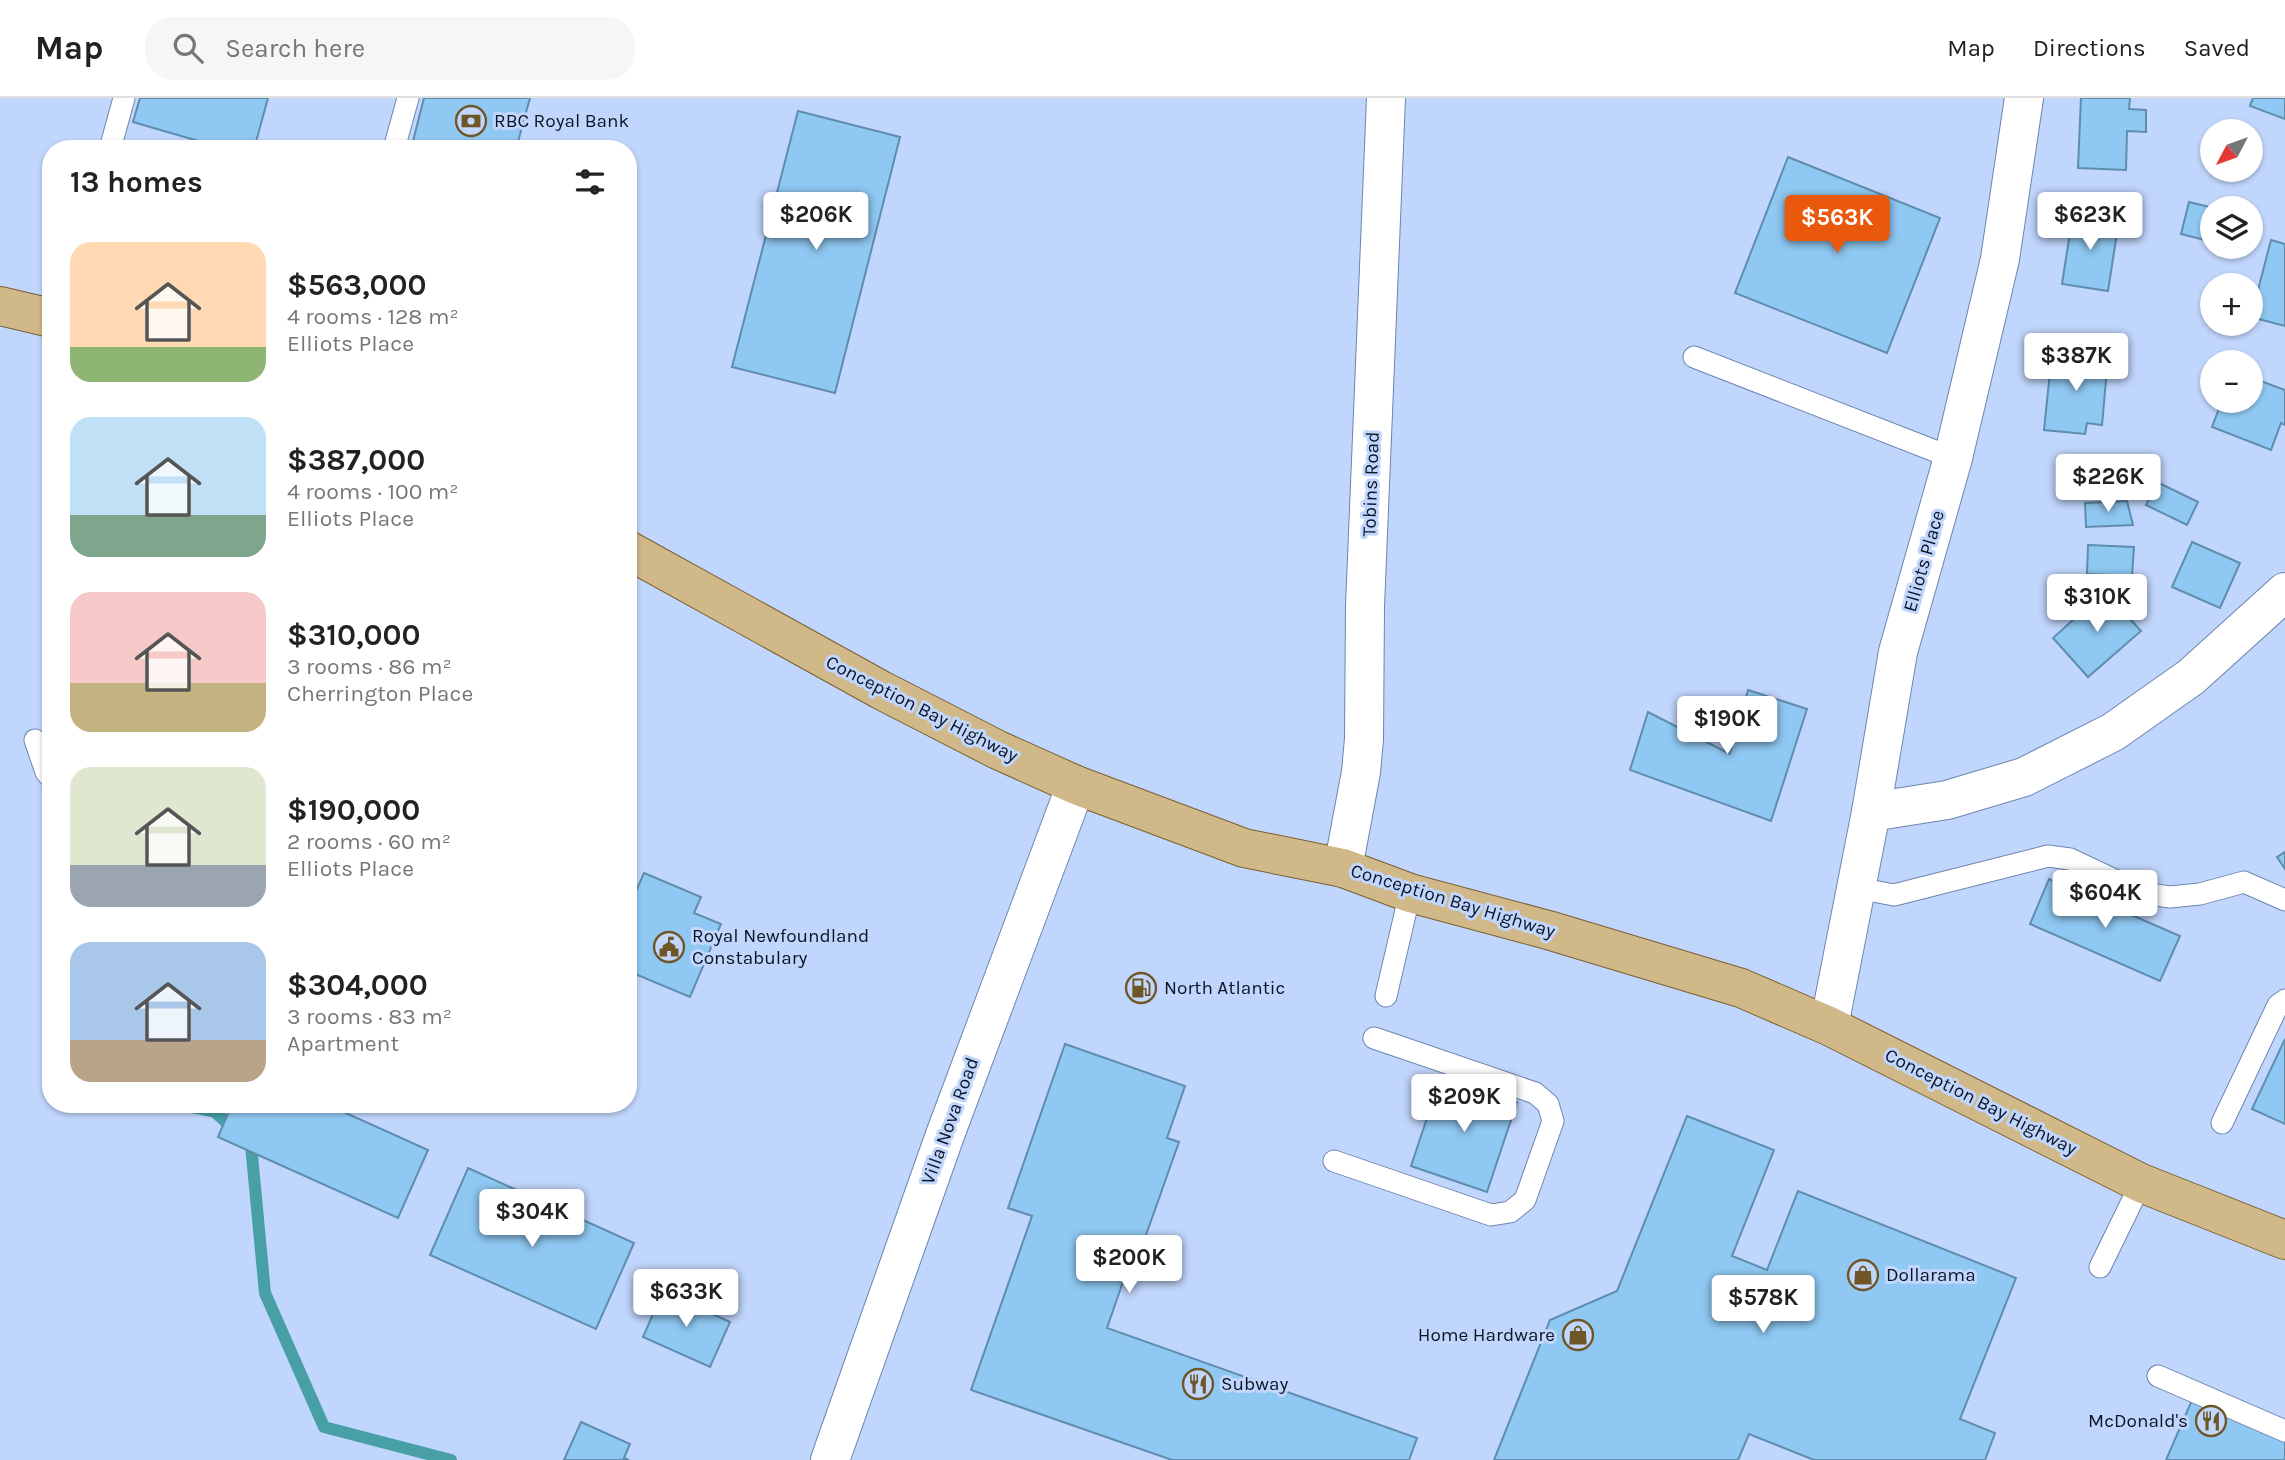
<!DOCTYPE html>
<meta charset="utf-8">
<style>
:root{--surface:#fff;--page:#f6f6f6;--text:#222;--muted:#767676;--line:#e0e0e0;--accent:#ea580c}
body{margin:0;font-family:Karla,sans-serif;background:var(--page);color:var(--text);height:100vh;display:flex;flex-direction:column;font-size:26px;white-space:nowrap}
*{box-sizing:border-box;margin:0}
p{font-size:23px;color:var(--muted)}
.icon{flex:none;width:38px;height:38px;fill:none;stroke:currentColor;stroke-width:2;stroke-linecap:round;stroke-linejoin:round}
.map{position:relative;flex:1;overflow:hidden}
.sheet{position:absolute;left:42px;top:42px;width:595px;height:973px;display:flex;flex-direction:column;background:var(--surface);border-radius:28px;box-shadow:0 2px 5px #0004}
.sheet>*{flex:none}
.needle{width:46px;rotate:229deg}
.fabs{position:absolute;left:2200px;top:21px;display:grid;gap:14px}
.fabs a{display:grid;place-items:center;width:63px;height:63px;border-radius:50%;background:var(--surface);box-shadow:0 2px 5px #0004;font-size:35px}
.price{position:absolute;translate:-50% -60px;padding:0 16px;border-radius:7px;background:#fff;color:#222;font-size:23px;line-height:46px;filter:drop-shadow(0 2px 4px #0008)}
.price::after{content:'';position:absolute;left:50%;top:42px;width:21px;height:16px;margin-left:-10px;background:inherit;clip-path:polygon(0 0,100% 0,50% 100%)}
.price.active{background:var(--accent);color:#fff}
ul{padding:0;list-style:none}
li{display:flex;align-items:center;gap:21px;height:175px;padding:0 28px}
li span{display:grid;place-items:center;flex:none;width:196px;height:140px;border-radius:21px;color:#555}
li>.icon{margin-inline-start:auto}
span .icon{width:84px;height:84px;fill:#fffc;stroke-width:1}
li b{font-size:30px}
h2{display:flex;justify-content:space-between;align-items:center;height:84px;padding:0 28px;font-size:30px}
header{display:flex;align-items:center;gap:42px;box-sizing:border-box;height:98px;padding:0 35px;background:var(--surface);border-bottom:2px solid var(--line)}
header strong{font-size:33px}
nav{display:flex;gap:38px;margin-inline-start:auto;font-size:24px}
.search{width:490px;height:63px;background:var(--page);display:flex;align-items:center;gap:18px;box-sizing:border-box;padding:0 24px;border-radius:28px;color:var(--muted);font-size:26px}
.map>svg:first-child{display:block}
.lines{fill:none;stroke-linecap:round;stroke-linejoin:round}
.stream{stroke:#489fa5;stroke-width:12}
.building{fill:#8fc8f2;stroke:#5f8dae;stroke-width:2}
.lane-casing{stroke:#6c85b0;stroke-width:23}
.street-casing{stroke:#6c85b0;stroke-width:40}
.primary-casing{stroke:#786032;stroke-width:40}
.lane{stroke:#fff;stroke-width:21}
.street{stroke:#fff;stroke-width:38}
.primary{stroke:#d1b888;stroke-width:38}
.labels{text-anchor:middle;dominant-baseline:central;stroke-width:6;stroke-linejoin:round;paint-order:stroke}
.poi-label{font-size:19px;fill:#0c1525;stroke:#c1d6fc;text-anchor:start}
.street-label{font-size:19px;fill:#0c1525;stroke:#c1d6fc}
</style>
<header>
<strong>Map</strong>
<div class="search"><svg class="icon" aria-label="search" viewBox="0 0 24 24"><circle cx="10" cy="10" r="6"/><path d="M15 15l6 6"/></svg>Search here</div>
<nav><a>Map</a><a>Directions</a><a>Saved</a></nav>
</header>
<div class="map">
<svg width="2285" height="1362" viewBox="0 0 2285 1362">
<rect width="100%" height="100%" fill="#c1d6fc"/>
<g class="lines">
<!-- stream -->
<path class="stream" d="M 178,1006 L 215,1014 L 251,1047 L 265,1195 L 324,1329 L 451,1362"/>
</g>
<!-- building -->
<g class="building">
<path d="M 140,0 L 268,0 L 254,51 L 226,51 L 133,24 Z"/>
<path d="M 424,0 L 530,0 L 516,51 L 427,51 L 412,47 Z"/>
<path d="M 2081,0 L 2130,0 L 2129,11 L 2146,12 L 2146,34 L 2127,33 L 2126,72 L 2078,70 Z"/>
<path d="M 2253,0 L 2285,0 L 2285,21 L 2250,8 Z"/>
<path d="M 798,13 L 900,39 L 835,295 L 732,269 Z"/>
<path d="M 1788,59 L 1940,120 L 1887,255 L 1735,195 Z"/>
<path d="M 2189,104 L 2214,110 L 2212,144 L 2181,136 Z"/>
<path d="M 2073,115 L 2119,122 L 2108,193 L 2062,186 Z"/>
<path d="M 2271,142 L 2285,146 L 2285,228 L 2251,219 Z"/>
<path d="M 2052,254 L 2108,260 L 2102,327 L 2087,325 L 2085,336 L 2044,332 Z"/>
<path d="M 2250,279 L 2285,292 L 2285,327 L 2281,325 L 2271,352 L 2212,329 L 2222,303 L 2250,303 Z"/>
<path d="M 2157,384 L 2198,404 L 2187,427 L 2146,407 Z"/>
<path d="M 2127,403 L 2133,427 L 2086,429 L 2085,405 Z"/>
<path d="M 2192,444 L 2240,465 L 2220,510 L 2172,489 Z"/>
<path d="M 2088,447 L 2134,449 L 2132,478 L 2087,476 Z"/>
<path d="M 2105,493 L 2141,533 L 2088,579 L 2053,540 Z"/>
<path d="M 1748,592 L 1807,611 L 1771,723 L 1630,672 L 1648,614 L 1730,656 Z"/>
<path d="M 2285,754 L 2285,771 L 2277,759 Z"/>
<path d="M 644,775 L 701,799 L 694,815 L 721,826 L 690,899 L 628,873 L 628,787 L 637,791 Z"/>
<path d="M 2049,781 L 2180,838 L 2160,883 L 2030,826 Z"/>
<path d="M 2285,941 L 2285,1026 L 2252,1011 Z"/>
<path d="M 1065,946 L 1185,988 L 1167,1040 L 1179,1044 L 1140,1154 L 1134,1152 L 1107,1230 L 1417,1340 L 1409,1362 L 1172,1362 L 971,1292 L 1032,1118 L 1008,1110 Z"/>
<path d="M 1441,978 L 1517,1004 L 1487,1094 L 1411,1068 Z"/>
<path d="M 232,1006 L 326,1006 L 428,1052 L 398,1120 L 218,1039 Z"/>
<path d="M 1687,1018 L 1774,1052 L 1732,1158 L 1767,1172 L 1798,1093 L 2016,1180 L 1960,1321 L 1995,1335 L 1985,1362 L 1814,1362 L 1749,1336 L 1738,1362 L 1494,1362 L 1550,1222 L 1617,1193 Z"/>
<path d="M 468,1070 L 634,1145 L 596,1231 L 430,1157 Z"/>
<path d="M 663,1193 L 730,1224 L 710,1269 L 643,1239 Z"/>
<path d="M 2192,1302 L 2285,1343 L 2285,1362 L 2166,1362 Z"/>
<path d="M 581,1324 L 630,1346 L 624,1360 L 629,1362 L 564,1362 Z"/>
</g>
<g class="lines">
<!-- lane casing -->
<g class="lane-casing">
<g id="lane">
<path d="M 110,51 L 124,0"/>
<path d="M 394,51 L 408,0"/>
<path d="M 1694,259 L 1953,360"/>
<path d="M 35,642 L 46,674 L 51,680"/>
<path d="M 1857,790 L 1894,797 L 2048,758 L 2070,761 L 2142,795 L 2170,799 L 2200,796 L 2244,784 L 2285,802"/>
<path d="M 1386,898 L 1410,795"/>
<path d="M 2222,1025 L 2278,907 L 2285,902"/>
<path d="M 1334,1063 L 1491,1117 L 1510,1114 L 1525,1102 L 1553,1023 L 1548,1006 L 1535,995 L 1374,940"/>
<path d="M 2100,1169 L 2141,1085"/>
<path d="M 2158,1278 L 2285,1333"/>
</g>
</g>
<!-- street casing -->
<g class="street-casing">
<g id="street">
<path d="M 1871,714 L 1947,702 L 2024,679 L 2113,634 L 2191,579 L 2285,494"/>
<path d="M 1343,770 L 1361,674 L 1364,641 L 1365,508 L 1386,0"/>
<path d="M 1829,928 L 1871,714 L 1898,554 L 1953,360 L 2000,161 L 2024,0"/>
<path d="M 830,1362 L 945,1037 L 1076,687"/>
</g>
</g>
<!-- primary casing -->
<g class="primary-casing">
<g id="primary">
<path d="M 0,208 L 51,220"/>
<path d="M 628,452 L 881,592 L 998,652 L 1076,687 L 1244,750 L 1343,770 L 1410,795 L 1548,832 L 1741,890 L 1829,928 L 2141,1085 L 2285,1142"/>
</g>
</g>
<!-- lane -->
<use href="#lane" class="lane"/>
<!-- street -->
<use href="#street" class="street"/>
<!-- primary -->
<use href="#primary" class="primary"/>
</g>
<!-- icons -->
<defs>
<g id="bank-ring" transform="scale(1.575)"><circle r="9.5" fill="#c1d6fc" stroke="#6e5626" stroke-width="1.5"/><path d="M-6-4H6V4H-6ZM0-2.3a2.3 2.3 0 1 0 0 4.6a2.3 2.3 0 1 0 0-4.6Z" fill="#6e5626"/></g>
<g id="civic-ring" transform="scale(1.575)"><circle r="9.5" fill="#c1d6fc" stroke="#6e5626" stroke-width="1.5"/><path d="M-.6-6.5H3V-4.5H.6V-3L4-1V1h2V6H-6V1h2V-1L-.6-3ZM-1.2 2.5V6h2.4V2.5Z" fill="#6e5626"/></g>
<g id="fuel-ring" transform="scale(1.575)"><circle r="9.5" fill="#c1d6fc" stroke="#6e5626" stroke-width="1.5"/><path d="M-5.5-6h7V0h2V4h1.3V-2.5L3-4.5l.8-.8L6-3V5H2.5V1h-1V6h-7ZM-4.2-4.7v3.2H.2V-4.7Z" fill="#6e5626"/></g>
<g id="shop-ring" transform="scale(1.575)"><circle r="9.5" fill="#c1d6fc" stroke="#6e5626" stroke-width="1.5"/><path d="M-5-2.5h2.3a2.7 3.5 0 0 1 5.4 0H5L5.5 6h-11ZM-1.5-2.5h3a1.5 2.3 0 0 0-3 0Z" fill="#6e5626"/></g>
<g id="restaurant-ring" transform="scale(1.575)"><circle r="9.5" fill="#c1d6fc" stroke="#6e5626" stroke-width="1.5"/><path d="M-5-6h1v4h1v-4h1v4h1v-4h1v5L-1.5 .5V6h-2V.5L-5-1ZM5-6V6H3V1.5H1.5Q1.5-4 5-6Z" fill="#6e5626"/></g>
</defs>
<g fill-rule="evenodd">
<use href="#bank-ring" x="471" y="23"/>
<use href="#civic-ring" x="669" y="849"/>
<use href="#fuel-ring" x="1141" y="890"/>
<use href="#shop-ring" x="1863" y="1177"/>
<use href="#shop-ring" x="1578" y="1237"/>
<use href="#restaurant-ring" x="1198" y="1286"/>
<use href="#restaurant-ring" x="2211" y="1323"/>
</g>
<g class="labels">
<!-- poi labels -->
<g class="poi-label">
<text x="494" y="23">RBC Royal Bank</text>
<text x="692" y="838">Royal Newfoundland<tspan x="692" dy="22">Constabulary</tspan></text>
<text x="1164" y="890">North Atlantic</text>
<text x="1886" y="1177">Dollarama</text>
<text x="1555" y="1237" text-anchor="end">Home Hardware</text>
<text x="1221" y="1286">Subway</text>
<text x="2188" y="1323" text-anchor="end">McDonald's</text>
</g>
<!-- street labels -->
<g class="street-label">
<text transform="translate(1371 386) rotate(-88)">Tobins Road</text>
<text transform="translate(1924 463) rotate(-74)">Elliots Place</text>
<text transform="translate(922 611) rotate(27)">Conception Bay Highway</text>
<text transform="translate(1453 803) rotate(17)">Conception Bay Highway</text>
<text transform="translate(1981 1004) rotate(27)">Conception Bay Highway</text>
<text transform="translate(950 1023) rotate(-70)">Villa Nova Road</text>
</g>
</g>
</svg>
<div class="fabs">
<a><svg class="needle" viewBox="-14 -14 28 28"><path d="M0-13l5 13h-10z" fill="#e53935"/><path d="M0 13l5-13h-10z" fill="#767676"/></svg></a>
<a><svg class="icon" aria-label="layers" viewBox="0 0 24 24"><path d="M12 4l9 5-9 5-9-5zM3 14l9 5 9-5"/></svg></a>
<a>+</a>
<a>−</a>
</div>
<b class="price" style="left:816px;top:154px">$206K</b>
<b class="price" style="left:2090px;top:154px">$623K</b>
<b class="price active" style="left:1837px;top:157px">$563K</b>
<b class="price" style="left:2076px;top:295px">$387K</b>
<b class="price" style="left:2108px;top:416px">$226K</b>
<b class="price" style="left:2097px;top:536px">$310K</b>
<b class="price" style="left:1727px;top:658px">$190K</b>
<b class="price" style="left:2105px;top:832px">$604K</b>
<b class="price" style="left:1464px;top:1036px">$209K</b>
<b class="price" style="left:532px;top:1151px">$304K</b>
<b class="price" style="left:1129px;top:1197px">$200K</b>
<b class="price" style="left:686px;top:1231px">$633K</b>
<b class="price" style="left:1763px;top:1237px">$578K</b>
<section class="sheet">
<h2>13 homes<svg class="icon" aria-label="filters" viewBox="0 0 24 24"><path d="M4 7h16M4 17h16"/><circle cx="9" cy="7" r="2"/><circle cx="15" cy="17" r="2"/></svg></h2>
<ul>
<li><span style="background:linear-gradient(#ffd9b3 75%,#8fb573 0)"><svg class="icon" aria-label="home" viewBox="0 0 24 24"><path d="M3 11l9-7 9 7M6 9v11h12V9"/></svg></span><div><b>$563,000</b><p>4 rooms · 128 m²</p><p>Elliots Place</p></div></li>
<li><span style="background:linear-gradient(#bfe0f5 70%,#7fa58c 0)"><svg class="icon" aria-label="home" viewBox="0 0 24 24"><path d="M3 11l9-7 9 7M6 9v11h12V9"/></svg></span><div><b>$387,000</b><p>4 rooms · 100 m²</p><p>Elliots Place</p></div></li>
<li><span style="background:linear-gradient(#f6c9c9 65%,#c2b280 0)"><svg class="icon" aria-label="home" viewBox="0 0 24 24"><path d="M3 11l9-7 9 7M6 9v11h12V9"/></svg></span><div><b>$310,000</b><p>3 rooms · 86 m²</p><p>Cherrington Place</p></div></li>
<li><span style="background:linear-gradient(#dfe7d0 70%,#9aa5b1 0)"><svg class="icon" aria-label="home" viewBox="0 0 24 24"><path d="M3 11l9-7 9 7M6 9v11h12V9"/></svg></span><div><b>$190,000</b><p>2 rooms · 60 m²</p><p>Elliots Place</p></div></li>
<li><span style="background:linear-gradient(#a9c7e8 70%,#b9a48a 0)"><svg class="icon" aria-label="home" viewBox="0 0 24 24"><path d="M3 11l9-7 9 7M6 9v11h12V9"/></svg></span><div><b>$304,000</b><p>3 rooms · 83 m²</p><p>Apartment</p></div></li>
</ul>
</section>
</div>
